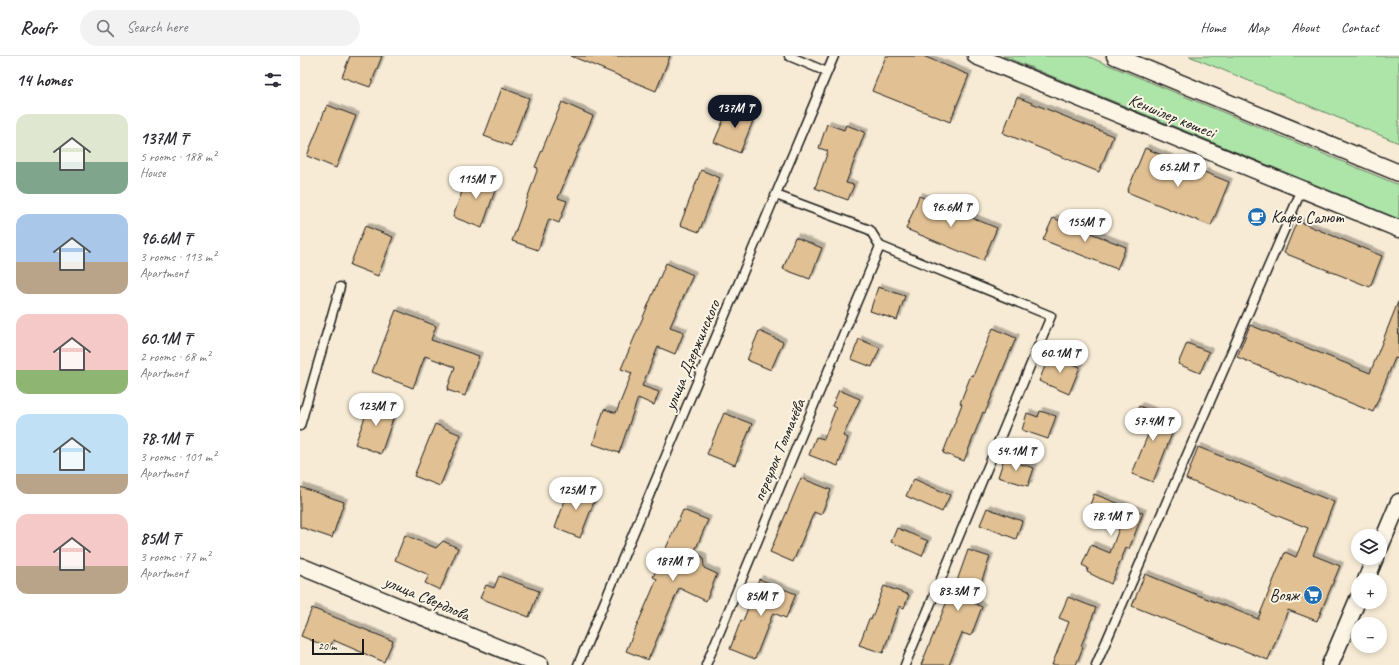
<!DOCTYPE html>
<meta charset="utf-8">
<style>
:root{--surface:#fff;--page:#f2f2f3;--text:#2b2b33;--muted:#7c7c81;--line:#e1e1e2;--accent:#111827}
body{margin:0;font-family:Caveat,sans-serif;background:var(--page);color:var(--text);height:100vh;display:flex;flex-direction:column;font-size:15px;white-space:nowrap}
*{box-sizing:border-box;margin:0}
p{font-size:13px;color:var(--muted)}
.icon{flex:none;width:22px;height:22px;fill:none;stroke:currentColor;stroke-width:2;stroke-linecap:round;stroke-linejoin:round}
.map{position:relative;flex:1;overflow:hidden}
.side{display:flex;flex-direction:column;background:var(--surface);width:300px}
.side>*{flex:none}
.controls{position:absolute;left:1051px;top:473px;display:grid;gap:8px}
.controls a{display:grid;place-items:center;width:36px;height:36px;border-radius:50%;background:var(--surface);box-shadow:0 2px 6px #0003;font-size:20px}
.scale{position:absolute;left:12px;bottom:10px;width:52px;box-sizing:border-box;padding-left:4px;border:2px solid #1c1c1c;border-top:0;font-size:11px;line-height:14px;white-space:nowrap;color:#1c1c1c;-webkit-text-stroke:3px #fcf5e5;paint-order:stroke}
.price{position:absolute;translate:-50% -34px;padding:0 9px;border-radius:14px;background:#fff;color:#222;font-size:13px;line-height:26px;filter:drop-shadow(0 1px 2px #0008)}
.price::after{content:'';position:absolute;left:50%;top:24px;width:12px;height:9px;margin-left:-6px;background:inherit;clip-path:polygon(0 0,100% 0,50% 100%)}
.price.active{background:var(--accent);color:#fff}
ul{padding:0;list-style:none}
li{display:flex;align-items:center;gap:12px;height:100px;padding:0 16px}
li span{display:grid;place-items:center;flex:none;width:112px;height:80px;border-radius:12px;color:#555}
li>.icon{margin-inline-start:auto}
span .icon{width:48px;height:48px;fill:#fffc;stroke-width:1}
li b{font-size:17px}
h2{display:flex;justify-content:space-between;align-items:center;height:48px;padding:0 16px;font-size:17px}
header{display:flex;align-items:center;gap:24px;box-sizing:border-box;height:56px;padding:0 20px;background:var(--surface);border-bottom:1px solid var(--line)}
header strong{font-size:19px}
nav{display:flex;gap:22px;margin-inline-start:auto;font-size:14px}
.search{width:280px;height:36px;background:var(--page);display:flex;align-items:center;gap:10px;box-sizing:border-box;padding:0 14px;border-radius:22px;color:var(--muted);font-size:15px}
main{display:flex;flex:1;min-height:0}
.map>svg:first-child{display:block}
.green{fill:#ade5a9;stroke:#648062}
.building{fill:#e1c194;stroke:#1c1c1c;filter:url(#shadow)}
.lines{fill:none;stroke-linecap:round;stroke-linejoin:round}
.lane-casing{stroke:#1c1c1c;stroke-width:11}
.street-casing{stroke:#1c1c1c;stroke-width:19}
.lane{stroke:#fcf5e5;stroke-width:8}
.street{stroke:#fcf5e5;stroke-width:16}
.labels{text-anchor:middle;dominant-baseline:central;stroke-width:4;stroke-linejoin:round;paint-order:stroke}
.street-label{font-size:17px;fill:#1c1c1c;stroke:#fcf5e5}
.poi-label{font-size:17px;fill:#1c1c1c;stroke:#fcf5e5;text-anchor:start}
</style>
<header>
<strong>Roofr</strong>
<div class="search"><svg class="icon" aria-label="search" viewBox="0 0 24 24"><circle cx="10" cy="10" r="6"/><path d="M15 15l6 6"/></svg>Search here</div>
<nav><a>Home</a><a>Map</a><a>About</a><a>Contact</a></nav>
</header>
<main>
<section class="side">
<h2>14 homes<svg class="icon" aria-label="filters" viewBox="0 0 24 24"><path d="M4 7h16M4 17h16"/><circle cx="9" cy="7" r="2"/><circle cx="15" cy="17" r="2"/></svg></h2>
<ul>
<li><span style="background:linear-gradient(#dfe7d0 60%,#7fa58c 0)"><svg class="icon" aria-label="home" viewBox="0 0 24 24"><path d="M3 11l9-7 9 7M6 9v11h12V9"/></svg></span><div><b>137M ₸</b><p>5 rooms · 188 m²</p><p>House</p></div></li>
<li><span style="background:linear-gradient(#a9c7e8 60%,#b9a48a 0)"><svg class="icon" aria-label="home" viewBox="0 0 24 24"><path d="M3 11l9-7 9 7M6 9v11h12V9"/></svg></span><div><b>96.6M ₸</b><p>3 rooms · 113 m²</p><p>Apartment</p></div></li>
<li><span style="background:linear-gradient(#f6c9c9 70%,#8fb573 0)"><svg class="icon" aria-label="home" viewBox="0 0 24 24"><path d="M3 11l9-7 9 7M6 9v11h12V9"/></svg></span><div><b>60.1M ₸</b><p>2 rooms · 68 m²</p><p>Apartment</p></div></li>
<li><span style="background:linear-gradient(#bfe0f5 75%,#b9a48a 0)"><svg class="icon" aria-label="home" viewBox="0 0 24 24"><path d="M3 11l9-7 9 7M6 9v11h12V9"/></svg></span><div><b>78.1M ₸</b><p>3 rooms · 101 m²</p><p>Apartment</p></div></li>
<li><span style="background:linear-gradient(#f6c9c9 65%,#b9a48a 0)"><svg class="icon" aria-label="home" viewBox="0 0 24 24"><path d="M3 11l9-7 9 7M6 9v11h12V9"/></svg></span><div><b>85M ₸</b><p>3 rooms · 77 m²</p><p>Apartment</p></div></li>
</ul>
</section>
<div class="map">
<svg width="1099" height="609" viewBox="0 0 1099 609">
<defs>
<filter id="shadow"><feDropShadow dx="3.5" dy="-3.5" stdDeviation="0" flood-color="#0004"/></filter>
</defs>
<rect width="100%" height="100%" fill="#f7ebd5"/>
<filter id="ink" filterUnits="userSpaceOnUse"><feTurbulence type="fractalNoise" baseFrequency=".025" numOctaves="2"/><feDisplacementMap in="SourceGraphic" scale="8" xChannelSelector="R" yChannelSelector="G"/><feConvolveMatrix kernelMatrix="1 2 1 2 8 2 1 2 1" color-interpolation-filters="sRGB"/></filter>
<g filter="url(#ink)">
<!-- green -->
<g class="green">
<path d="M 703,0 L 787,0 L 1099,129 L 1099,163 Z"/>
<path d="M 889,0 L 1099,0 L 1099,87 Z"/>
</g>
<!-- building -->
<g class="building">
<path d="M 50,0 L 82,0 L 70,31 L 42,21 Z"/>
<path d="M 271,0 L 370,0 L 356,35 Z"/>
<path d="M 586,0 L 623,0 L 669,19 L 650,66 L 572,35 Z"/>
<path d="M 202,32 L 229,42 L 211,90 L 184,80 Z"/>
<path d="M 717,41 L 813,80 L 799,116 L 703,77 Z"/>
<path d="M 262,46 L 293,60 L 258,142 L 267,145 L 259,167 L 249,163 L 238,194 L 212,185 L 238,112 L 235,111 Z"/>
<path d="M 27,49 L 56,60 L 36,112 L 7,100 Z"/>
<path d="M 430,49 L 455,60 L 440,97 L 414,86 Z"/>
<path d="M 527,68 L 544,74 L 546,69 L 565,76 L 546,127 L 554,129 L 548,144 L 515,132 L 528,95 L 519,92 Z"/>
<path d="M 845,92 L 871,103 L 868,107 L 902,121 L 904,116 L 929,126 L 911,170 L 827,136 Z"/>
<path d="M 401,114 L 420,122 L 399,176 L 380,169 Z"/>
<path d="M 169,116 L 198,126 L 182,172 L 153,161 Z"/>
<path d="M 619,140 L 697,172 L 683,205 L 606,173 Z"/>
<path d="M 753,162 L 826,191 L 817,213 L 743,184 Z"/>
<path d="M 997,165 L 1082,200 L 1070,231 L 984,197 Z"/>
<path d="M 65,170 L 93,181 L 78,220 L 50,209 Z"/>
<path d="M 495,181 L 522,192 L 510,223 L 483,213 Z"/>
<path d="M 366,207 L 393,219 L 370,271 L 384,276 L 375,298 L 358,291 L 342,330 L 359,336 L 354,349 L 338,342 L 319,397 L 293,388 L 304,353 L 316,357 L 332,317 L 321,313 Z"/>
<path d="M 578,231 L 605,240 L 597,264 L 570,255 Z"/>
<path d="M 1098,246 L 1099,303 L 1095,302 L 1073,356 L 937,301 L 950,269 L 1070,317 Z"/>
<path d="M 96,254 L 136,270 L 131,284 L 179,300 L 165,340 L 147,334 L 155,311 L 125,300 L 113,332 L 72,316 Z"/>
<path d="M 693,272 L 716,282 L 685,357 L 683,356 L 664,405 L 643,397 L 662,348 L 660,347 L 671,319 L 673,320 Z"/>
<path d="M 459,275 L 483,286 L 471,314 L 447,304 Z"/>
<path d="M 559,283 L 580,292 L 572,311 L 551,303 Z"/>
<path d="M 887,287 L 909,296 L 900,317 L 878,308 Z"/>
<path d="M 750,298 L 780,311 L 769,338 L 739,325 Z"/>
<path d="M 539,334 L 560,343 L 543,380 L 548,382 L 538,410 L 509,399 L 516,381 L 524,383 L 536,352 L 532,350 Z"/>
<path d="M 71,345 L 96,354 L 81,398 L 55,388 Z"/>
<path d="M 839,350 L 877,365 L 853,426 L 832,418 L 849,376 L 843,373 L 845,370 L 832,365 Z"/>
<path d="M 740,355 L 756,360 L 748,383 L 722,374 L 727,357 L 738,361 Z"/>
<path d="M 424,357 L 452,368 L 435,409 L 407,398 Z"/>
<path d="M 135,368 L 161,379 L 140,430 L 114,420 Z"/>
<path d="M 898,391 L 1034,446 L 1013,499 L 1040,510 L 1017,565 L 988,554 L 968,604 L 832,550 L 845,518 L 958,563 L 985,496 L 996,501 L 1008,472 L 886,423 Z"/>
<path d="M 704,403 L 734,412 L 728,430 L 698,421 Z"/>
<path d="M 501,422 L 531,434 L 521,459 L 514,456 L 493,506 L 470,496 Z"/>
<path d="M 614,423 L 650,439 L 642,456 L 606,440 Z"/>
<path d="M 271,428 L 297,438 L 280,482 L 255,472 Z"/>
<path d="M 0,431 L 44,446 L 32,482 L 0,471 Z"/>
<path d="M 794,438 L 843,457 L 829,493 L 826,492 L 811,528 L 787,516 L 788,512 L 782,509 L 791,489 L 810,497 L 820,470 L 787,457 Z"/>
<path d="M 687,452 L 722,465 L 716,483 L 680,469 Z"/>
<path d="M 383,454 L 408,464 L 394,497 L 403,501 L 404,512 L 417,518 L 406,545 L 379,532 L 348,604 L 326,595 L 357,523 L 353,521 Z"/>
<path d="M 597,472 L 628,485 L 622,500 L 591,486 Z"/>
<path d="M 105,479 L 136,492 L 143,485 L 158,492 L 140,534 L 125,527 L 129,519 L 95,504 Z"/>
<path d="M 668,494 L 690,501 L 674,547 L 682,551 L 671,580 L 662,577 L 649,609 L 621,609 L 650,538 L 652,539 Z"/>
<path d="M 199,520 L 239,535 L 229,561 L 180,542 L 186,529 L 194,532 Z"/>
<path d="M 459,523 L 496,538 L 486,562 L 473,557 L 455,603 L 430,593 L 441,564 L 443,565 Z"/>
<path d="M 584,530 L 609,539 L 604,552 L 599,550 L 583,597 L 559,589 L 569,563 L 571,564 Z"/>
<path d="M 768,541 L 796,552 L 781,590 L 783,591 L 776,609 L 752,609 L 769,566 L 759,562 Z"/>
<path d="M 12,552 L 93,585 L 84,606 L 33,584 L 30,592 L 1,580 Z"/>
</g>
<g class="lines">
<!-- lane casing -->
<g class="lane-casing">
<g id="lane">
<path d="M 489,0 L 527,16"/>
<path d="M 476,139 L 570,174 L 580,190 L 751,260 L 605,609"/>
<path d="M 0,370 L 40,231"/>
<path d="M 278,609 L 534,0"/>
<path d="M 406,609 L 580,190"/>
<path d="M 796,609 L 1002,133"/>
</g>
</g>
<!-- street casing -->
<g class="street-casing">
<g id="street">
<path d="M 676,0 L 1099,173"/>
<path d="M 815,0 L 1099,117"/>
<path d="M 1080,491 L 1099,446"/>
<path d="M 0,510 L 240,609"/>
<path d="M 1066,524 L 1075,502"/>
<path d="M 1030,609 L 1058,543"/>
</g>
</g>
<!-- lane -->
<use href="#lane" class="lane"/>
<!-- street -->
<use href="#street" class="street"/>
</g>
</g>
<!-- icons -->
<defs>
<g id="cafe-disc" transform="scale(1)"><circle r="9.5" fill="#1f6fb2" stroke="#fcf5e5"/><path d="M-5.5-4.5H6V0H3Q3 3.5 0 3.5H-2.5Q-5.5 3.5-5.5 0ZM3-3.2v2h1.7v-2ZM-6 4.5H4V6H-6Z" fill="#fff"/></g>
<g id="supermarket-disc" transform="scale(1)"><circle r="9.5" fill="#1f6fb2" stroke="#fcf5e5"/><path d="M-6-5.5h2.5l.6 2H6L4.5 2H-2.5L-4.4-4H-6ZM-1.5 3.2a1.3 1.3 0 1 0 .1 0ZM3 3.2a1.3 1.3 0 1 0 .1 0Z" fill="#fff"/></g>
</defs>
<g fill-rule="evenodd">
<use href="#cafe-disc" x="957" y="161"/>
<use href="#supermarket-disc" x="1013" y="539"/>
</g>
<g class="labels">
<!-- street labels -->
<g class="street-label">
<text transform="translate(872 60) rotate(22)">Кеншілер көшесі</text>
<text transform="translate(392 299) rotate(-67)">улица Дзержинского</text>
<text transform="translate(479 394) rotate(-67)">переулок Толмачёва</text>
<text transform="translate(127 542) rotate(23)">улица Свердлова</text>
</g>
<!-- poi labels -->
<g class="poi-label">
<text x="971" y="161">Кафе Салют</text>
<text x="999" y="539" text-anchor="end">Вояж</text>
</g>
</g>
</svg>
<div class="controls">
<a><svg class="icon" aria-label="layers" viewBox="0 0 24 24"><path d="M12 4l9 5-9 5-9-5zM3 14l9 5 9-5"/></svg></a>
<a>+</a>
<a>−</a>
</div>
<div class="scale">20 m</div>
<b class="price active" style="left:435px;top:73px">137M ₸</b>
<b class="price" style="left:878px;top:132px">65.2M ₸</b>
<b class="price" style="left:176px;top:144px">115M ₸</b>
<b class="price" style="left:651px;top:172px">96.6M ₸</b>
<b class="price" style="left:785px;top:187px">155M ₸</b>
<b class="price" style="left:760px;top:318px">60.1M ₸</b>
<b class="price" style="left:76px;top:371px">123M ₸</b>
<b class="price" style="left:853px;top:386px">57.4M ₸</b>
<b class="price" style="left:716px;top:416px">54.1M ₸</b>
<b class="price" style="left:276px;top:455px">125M ₸</b>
<b class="price" style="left:811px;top:481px">78.1M ₸</b>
<b class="price" style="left:373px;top:526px">187M ₸</b>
<b class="price" style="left:658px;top:556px">83.3M ₸</b>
<b class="price" style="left:461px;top:561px">85M ₸</b>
</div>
</main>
